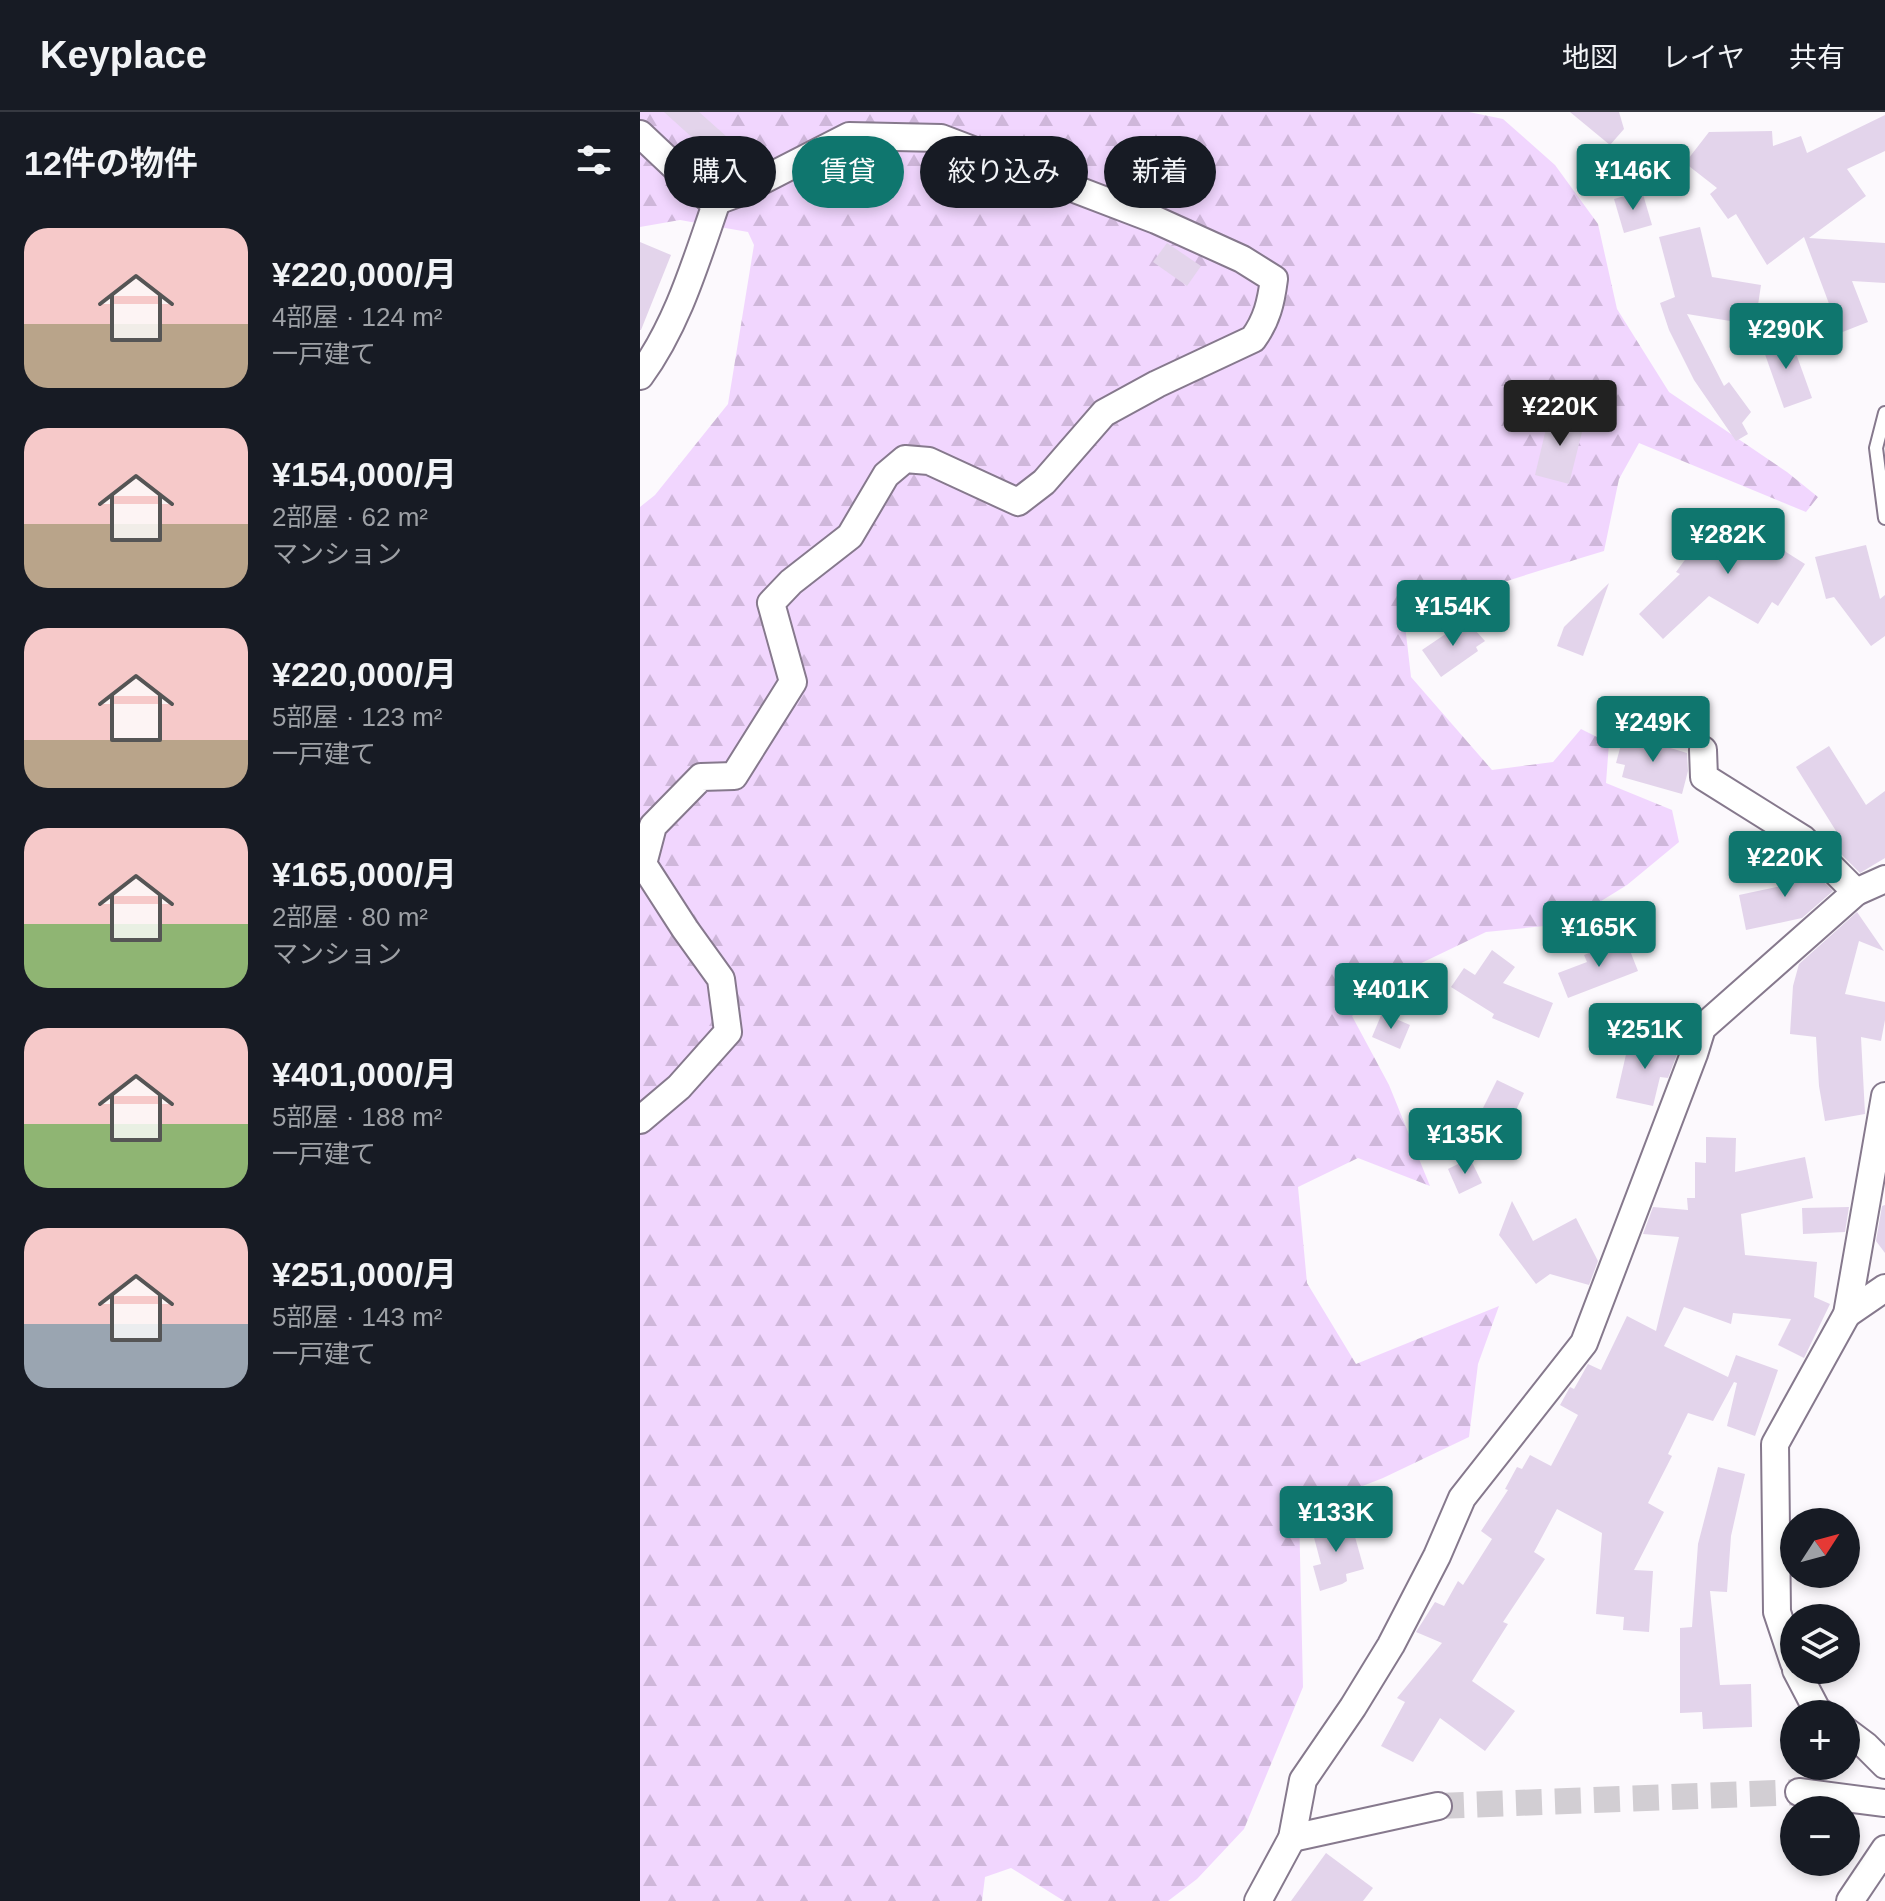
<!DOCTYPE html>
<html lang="ja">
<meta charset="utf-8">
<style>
:root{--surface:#171b24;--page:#20242c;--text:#f1f3f6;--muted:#9ea1a6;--line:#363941;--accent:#0f766e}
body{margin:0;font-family:Arial,"Noto Sans JP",sans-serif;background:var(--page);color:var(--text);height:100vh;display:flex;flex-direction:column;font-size:30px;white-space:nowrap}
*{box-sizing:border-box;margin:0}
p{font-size:26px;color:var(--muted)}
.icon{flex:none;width:44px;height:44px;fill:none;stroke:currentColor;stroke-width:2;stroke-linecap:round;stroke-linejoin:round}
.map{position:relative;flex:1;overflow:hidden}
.panel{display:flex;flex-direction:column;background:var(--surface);width:640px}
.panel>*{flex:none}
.hud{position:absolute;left:24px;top:24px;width:760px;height:72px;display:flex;gap:16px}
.needle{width:52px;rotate:54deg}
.fabs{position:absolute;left:1140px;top:1396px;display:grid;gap:16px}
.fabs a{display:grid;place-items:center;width:80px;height:80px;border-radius:50%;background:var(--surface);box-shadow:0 4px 12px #0003;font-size:40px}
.price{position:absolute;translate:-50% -68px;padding:0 18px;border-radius:8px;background:var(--accent);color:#fff;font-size:26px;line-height:52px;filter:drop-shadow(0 2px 4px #0008)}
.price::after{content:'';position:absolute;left:50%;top:48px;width:24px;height:18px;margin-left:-12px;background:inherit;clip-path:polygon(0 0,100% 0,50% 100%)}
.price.on{background:#222;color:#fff}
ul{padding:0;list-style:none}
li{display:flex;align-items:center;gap:24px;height:200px;padding:0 24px}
li span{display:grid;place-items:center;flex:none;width:224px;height:160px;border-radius:24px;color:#555}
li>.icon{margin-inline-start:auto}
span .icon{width:96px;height:96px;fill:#fffc;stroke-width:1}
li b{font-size:34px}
h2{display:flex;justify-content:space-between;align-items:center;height:96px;padding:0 24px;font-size:34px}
.chip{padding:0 28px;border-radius:36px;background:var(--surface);box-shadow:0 4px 12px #0003;font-size:28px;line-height:72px}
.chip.on{background:var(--accent);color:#fff}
header{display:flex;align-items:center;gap:48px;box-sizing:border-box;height:112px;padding:0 40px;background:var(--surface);border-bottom:2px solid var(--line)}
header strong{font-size:38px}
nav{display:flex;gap:44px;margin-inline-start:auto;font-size:28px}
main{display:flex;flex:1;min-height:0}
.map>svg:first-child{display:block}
.forest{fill:url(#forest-firs)}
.building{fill:#e3d4eb}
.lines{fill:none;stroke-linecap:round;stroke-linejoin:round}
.minor-tunnel{stroke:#d2ced3;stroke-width:26;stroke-dasharray:26 13;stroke-linecap:butt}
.service-casing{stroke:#86798d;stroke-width:16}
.minor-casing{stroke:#86798d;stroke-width:30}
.service{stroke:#fff;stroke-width:12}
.minor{stroke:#fff;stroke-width:26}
</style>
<header>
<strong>Keyplace</strong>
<nav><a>地図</a><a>レイヤ</a><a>共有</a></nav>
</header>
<main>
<section class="panel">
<h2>12件の物件<svg class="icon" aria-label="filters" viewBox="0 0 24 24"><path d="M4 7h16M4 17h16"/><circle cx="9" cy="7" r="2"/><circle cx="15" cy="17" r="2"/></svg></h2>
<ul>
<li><span style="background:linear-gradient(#f6c9c9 60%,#b9a48a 0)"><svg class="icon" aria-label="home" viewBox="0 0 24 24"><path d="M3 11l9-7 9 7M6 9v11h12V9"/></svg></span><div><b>¥220,000/月</b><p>4部屋 · 124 m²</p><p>一戸建て</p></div></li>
<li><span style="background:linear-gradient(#f6c9c9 60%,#b9a48a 0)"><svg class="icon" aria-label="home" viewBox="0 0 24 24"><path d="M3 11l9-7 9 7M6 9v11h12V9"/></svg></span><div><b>¥154,000/月</b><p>2部屋 · 62 m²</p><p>マンション</p></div></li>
<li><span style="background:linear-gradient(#f6c9c9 70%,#b9a48a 0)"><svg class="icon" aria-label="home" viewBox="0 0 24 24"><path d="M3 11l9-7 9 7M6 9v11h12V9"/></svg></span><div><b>¥220,000/月</b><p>5部屋 · 123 m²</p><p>一戸建て</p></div></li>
<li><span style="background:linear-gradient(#f6c9c9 60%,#8fb573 0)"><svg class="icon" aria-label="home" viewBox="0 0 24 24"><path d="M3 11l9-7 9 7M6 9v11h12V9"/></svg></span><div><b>¥165,000/月</b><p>2部屋 · 80 m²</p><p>マンション</p></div></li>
<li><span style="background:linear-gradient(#f6c9c9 60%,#8fb573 0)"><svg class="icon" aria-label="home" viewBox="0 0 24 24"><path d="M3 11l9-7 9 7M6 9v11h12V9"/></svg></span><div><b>¥401,000/月</b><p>5部屋 · 188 m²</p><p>一戸建て</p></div></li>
<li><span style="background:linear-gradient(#f6c9c9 60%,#9aa5b1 0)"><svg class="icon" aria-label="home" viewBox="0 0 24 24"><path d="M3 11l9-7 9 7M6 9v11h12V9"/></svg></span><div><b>¥251,000/月</b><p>5部屋 · 143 m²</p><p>一戸建て</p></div></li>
</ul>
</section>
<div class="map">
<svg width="1245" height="1789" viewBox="0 0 1245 1789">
<defs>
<pattern id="forest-firs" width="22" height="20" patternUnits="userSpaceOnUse" patternTransform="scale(2)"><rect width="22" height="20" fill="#f1d6fe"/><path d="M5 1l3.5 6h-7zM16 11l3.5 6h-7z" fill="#cfb7da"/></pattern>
</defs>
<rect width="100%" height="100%" fill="#fcf9fd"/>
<!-- forest -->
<path class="forest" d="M 0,0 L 829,0 L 863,7 L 915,53 L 958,112 L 977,197 L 1029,280 L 1147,360 L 1178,385 L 1166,400 L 999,331 L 979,367 L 964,439 C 897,460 826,478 765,513 L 771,565 L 852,658 L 913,650 L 941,617 L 969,631 L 966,671 L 1032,698 L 1039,730 L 987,773 L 924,812 L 846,820 L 773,855 L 712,904 L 749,973 L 790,1074 L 718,1046 L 658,1075 L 667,1171 L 716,1252 L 859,1194 L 838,1252 L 829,1325 L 743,1366 L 659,1399 L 663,1575 L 604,1717 L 557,1767 L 528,1789 L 424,1789 L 371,1756 L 345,1765 L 342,1789 L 0,1789 L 0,395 L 15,383 L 88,292 L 114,133 L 108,120 L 40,108 L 0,115 Z"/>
<!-- building -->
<g class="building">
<path d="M 24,0 L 59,0 L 105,41 L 76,72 L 44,41 L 55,28 Z"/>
<path d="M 930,0 L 979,0 L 984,17 L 970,33 Z"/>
<path d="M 1245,3 L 1245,39 L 1207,57 L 1226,84 L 1169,126 L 1245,131 L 1245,171 L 1212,169 L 1228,210 L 1200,221 L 1164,125 L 1127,153 L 1096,102 L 1088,107 L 1070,82 L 1077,76 L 1045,51 L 1069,20 L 1132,19 L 1133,34 L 1161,24 L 1167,41 Z"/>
<path d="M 1002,79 L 1012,113 L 984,121 L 974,87 Z"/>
<path d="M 1060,115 L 1072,165 L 1121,173 L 1115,213 L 1047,202 L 1084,274 L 1089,270 L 1111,300 L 1102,311 L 1108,322 L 1096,329 L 1054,268 L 1029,218 L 1020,191 L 1035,185 L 1019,125 Z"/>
<path d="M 0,130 L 31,143 L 1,218 L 0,218 Z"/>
<path d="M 527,131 L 561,154 L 547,174 L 513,150 Z"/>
<path d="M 1149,222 L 1172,286 L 1144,296 L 1121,231 Z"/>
<path d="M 910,300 L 945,308 L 929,372 L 895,363 Z"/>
<path d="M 1118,399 L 1146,440 L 1165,452 L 1138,494 L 1132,490 L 1118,512 L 1069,484 L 1023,527 L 999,502 L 1040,462 L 1036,460 L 1069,415 L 1080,424 Z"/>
<path d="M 1226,433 L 1240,487 L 1245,483 L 1245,524 L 1231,534 L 1194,485 L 1186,487 L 1175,445 Z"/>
<path d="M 969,471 L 943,544 L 917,534 L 924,515 Z"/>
<path d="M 826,508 L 845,529 L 836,535 L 838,539 L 801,565 L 782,538 Z"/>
<path d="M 984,622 L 1047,641 L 1048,659 L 1042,682 L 982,665 L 985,653 L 976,651 Z"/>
<path d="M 1189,634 L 1226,693 L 1245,679 L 1245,746 L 1220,761 L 1193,734 L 1201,727 L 1156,655 Z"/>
<path d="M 1166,752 L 1193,779 L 1162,806 L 1106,818 L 1099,783 L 1150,772 L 1145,758 Z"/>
<path d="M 1217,800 L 1244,839 L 1219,829 L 1205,882 L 1245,890 L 1245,908 L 1241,929 L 1221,925 L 1225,1002 L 1185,1009 L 1179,974 L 1176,925 L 1150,922 L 1153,874 L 1159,852 Z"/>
<path d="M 985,826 L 998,859 L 928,886 L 918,861 L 947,850 L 944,843 Z"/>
<path d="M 852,838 L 875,855 L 863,871 L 913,891 L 899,926 L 852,906 L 854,902 L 811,875 L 824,856 L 835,863 Z"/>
<path d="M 742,901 L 770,913 L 760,937 L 732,925 Z"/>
<path d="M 990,925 L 1039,937 L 1028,966 L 1020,965 L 1013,994 L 976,986 Z"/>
<path d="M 857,968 L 884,981 L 871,1009 L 843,996 Z"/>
<path d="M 1066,1025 L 1096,1026 L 1095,1060 L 1165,1045 L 1173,1086 L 1101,1102 L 1105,1143 L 1177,1150 L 1174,1185 L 1190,1192 L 1164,1246 L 1138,1233 L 1151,1207 L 1093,1201 L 1091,1212 L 1044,1195 L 1024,1234 L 1088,1265 L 1096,1243 L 1138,1258 L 1115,1324 L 1087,1314 L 1097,1271 L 1094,1270 L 1073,1309 L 1048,1301 L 1028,1342 L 1032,1344 L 1008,1391 L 1024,1400 L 994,1458 L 1013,1459 L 1009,1520 L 983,1518 L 984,1505 L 956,1502 L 962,1421 L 917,1397 L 894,1440 L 905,1447 L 863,1510 L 868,1512 L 832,1569 L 875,1599 L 845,1639 L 800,1606 L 773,1650 L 741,1634 L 765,1590 L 757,1586 L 802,1531 L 776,1520 L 795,1490 L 804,1494 L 818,1469 L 823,1473 L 852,1427 L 841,1419 L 868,1378 L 865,1377 L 877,1355 L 882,1357 L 890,1343 L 911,1354 L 938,1303 L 920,1293 L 930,1275 L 934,1277 L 948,1252 L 961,1258 L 987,1204 L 1016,1219 L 1039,1125 L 1003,1122 L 1013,1095 L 1048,1098 L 1047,1086 L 1055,1086 L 1055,1050 L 1066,1051 Z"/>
<path d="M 830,1046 L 842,1071 L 819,1082 L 808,1057 Z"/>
<path d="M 872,1089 L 893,1129 L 936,1106 L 958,1149 L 949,1173 L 910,1162 L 896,1172 L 859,1123 Z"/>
<path d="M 1245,1093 L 1245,1141 L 1236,1129 L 1242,1094 Z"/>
<path d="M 1209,1095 L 1205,1120 L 1163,1122 L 1162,1096 Z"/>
<path d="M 1078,1355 L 1105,1362 L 1091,1424 L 1087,1480 L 1070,1479 L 1080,1573 L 1111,1572 L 1112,1615 L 1063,1617 L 1062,1600 L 1040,1601 L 1040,1516 L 1052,1515 L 1058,1432 Z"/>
<path d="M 710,1407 L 724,1457 L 706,1462 L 707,1469 L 702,1472 L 680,1479 L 673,1454 L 681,1452 L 672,1418 Z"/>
<path d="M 686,1741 L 733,1776 L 723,1789 L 651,1789 Z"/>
</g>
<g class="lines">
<!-- minor-tunnel -->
<path class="minor-tunnel" d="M 798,1694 L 1159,1680"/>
<!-- service casing -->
<g class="service-casing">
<path id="service" d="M 1245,301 L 1236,336 L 1245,406"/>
</g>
<!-- minor casing -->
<g class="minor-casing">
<g id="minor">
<path d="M 0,22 L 68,86 L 77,89 L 96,82 L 209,24 L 301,26 L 516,108 L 602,147 L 634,167 C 631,190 627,208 613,227 L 517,272 L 464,301 L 404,370 L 378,390 L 289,349 L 265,347 L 246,363 L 210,424 L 151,470 L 131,491 L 153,570 L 94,664 L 61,665 L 13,714 L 3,752 L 45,817 L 81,867 L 88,920 L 39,975 L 0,1008"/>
<path d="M 0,264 C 38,212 56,149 77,89"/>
<path d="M 1063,638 L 1064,665 L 1163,727 L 1216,780"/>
<path d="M 1207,1202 L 1245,1176"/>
<path d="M 1154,1551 L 1137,1500 L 1135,1332 L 1207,1202 L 1245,984"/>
<path d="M 1156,1558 L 1177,1598 L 1183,1602"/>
<path d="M 1206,1619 L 1226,1634 L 1245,1653"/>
<path d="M 1159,1680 L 1245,1691"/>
<path d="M 652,1726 L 798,1694"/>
<path d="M 618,1789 L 652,1726 L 663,1668 L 713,1595 L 751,1533 L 797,1444 L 822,1386 L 944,1231 L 1054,942 L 1062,916 L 1216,780 L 1245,767"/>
<path d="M 1210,1789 L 1245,1737"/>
</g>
</g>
<!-- service -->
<use href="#service" class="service"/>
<!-- minor -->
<use href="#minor" class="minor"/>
</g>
</svg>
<div class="fabs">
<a><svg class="needle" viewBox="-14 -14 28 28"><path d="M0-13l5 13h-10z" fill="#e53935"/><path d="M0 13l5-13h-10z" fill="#9ea1a6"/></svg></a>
<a><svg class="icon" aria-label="layers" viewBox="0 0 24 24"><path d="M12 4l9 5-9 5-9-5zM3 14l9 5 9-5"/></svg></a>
<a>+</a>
<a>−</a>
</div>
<b class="price" style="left:993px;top:100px">¥146K</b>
<b class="price" style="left:1146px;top:259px">¥290K</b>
<b class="price on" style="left:920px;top:336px">¥220K</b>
<b class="price" style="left:1088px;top:464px">¥282K</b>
<b class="price" style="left:813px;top:536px">¥154K</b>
<b class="price" style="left:1013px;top:652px">¥249K</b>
<b class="price" style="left:1145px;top:787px">¥220K</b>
<b class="price" style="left:959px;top:857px">¥165K</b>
<b class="price" style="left:751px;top:919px">¥401K</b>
<b class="price" style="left:1005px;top:959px">¥251K</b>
<b class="price" style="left:825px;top:1064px">¥135K</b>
<b class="price" style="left:696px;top:1442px">¥133K</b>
<div class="hud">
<a class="chip">購入</a>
<a class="chip on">賃貸</a>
<a class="chip">絞り込み</a>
<a class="chip">新着</a>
</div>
</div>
</main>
